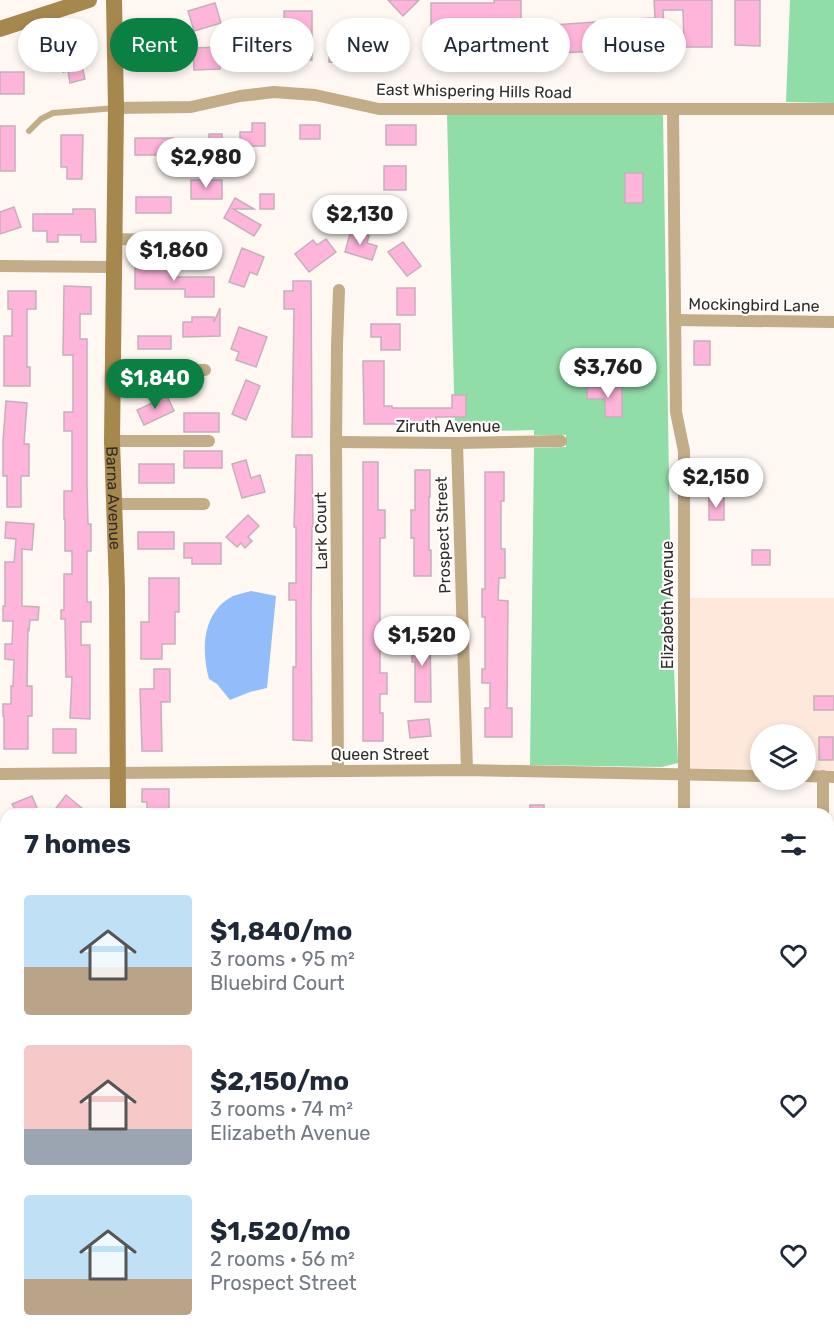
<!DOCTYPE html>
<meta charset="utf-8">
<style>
:root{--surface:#fff;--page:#f2f2f3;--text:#1f2937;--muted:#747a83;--accent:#0b8043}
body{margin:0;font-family:Rubik,sans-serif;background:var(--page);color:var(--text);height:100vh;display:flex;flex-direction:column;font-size:22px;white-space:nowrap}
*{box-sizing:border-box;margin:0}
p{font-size:20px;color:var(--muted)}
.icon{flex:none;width:33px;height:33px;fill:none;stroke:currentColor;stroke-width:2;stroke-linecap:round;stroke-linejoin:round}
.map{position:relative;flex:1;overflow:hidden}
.details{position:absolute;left:0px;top:808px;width:834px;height:536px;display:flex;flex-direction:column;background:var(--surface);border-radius:18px 18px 0 0;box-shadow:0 3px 9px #0003}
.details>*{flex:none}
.hud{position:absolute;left:18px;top:18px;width:798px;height:54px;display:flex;gap:12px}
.controls{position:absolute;left:750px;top:724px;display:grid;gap:12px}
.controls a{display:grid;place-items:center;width:66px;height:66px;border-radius:50%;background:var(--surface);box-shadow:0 3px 9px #0003;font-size:30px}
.price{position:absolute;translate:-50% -51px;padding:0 14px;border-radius:21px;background:#fff;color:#222;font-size:20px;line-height:39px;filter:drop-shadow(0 2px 3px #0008)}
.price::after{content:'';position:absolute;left:50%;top:36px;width:18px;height:14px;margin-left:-9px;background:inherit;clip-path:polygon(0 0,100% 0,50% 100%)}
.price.current{background:var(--accent);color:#fff}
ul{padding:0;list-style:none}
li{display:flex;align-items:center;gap:18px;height:150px;padding:0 24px}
li span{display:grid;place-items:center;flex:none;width:168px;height:120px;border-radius:6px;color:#555}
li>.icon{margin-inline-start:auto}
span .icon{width:72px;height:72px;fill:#fffc;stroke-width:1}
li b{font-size:26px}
h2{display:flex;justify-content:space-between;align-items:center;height:72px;padding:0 24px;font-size:26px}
.chip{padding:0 21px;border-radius:27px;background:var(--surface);box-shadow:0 3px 9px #0003;font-size:21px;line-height:54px}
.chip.current{background:var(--accent);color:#fff}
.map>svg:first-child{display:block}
.built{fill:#fde8db}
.green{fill:#91dda8}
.water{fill:#93bdfa}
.building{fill:#ffb4da;stroke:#c5b0ba;stroke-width:1.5}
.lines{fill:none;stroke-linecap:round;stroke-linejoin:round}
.lane{stroke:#c2ad88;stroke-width:6}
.street{stroke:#c2ad88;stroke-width:12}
.secondary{stroke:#a6874e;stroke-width:16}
.labels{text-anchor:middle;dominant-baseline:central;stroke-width:4.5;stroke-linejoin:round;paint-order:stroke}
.street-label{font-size:16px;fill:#322b26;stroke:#fff}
</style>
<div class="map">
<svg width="834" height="1343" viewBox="0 0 834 1343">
<rect width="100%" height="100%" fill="#fff7f2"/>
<!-- built -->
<path class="built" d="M 689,598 L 834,598 L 834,770 L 806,770 L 806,735 L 760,735 L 760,769 L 689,768 Z"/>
<!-- green -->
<g class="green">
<path d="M 790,0 L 834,0 L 834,103 L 786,102 Z"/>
<path d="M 447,115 L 663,115 L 671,598 L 678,763 L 662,767 L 530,765 L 534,448 L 566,447 L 566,435 L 534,435 L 534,430 L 455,432 Z"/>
</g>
<!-- water -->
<path class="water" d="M 251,591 L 276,596 L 267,688 L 250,692 L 230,700 L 217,684 L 209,679 C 201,650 202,612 233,596 C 238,594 245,593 251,591 Z"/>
<!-- building -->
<g class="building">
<path d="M 388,0 L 419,0 L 403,16 Z"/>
<path d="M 494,0 L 521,0 L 521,39 L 494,39 L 494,31 L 431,31 L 431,3 L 494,3 Z"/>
<path d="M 654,0 L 712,0 L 712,47 L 684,47 L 683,10 L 663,10 L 666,57 L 637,58 L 635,19 L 655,18 Z"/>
<path d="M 735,0 L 760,0 L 760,46 L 735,45 Z"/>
<path d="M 215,3 L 221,23 L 194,31 L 188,11 Z"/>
<rect x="284" y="11" width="28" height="49"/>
<path d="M 595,22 L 597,51 L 541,54 L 539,26 Z"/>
<path d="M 264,35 L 268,57 L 239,62 L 235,40 Z"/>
<path d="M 330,35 L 387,38 L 386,56 L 379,56 L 379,65 L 329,62 Z"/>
<path d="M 87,44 L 89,56 L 80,58 L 85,79 L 70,83 L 68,71 L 63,72 L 58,51 Z"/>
<path d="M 219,47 L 220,69 L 194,70 L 193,48 Z"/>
<rect x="0" y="72" width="24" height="22"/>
<path d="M 252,123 L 265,123 L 265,146 L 240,146 L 240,132 L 252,132 Z"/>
<rect x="300" y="125" width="20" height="14"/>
<rect x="386" y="125" width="30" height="20"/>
<rect x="0" y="126" width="15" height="45"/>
<path d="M 209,134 L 222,134 L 222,158 L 199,158 L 199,144 L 209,144 Z"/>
<path d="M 61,135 L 83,135 L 82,179 L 67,179 L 67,167 L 61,167 Z"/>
<rect x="135" y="138" width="38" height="17"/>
<rect x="384" y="166" width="22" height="24"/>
<rect x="625" y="173" width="18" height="30"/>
<rect x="191" y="180" width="31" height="19"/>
<rect x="260" y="194" width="14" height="15"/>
<rect x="136" y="197" width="35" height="16"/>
<path d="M 235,198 L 254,209 L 233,209 L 261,225 L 254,236 L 224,218 Z"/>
<path d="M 14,207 L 21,227 L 0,234 L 0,212 Z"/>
<path d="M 73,209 L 95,209 L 96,242 L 81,242 L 81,235 L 58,235 L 58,242 L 47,242 L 47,231 L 33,231 L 33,214 L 73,214 Z"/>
<path d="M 351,230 L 369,236 L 367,243 L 377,246 L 372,260 L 345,252 Z"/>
<path d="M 326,239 L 336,252 L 309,272 L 295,254 L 313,240 L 317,245 Z"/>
<path d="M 403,242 L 421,266 L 407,276 L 388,252 Z"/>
<path d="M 242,248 L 264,257 L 257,275 L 250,272 L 244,287 L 229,282 Z"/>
<path d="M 135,268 L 171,268 L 171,277 L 214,277 L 214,297 L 185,297 L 185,289 L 135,289 Z"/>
<path d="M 293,281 L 311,281 L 312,437 L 292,437 L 294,309 L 284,309 L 284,291 L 293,291 Z"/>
<path d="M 64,286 L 91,287 L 91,314 L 80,314 L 80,339 L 87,339 L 87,484 L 88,524 L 91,524 L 91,551 L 87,551 L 87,602 L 91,602 L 91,622 L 81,622 L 81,645 L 90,645 L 90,719 L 70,718 L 72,677 L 66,677 L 65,619 L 61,619 L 61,610 L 64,610 L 64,574 L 72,574 L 72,551 L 65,551 L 65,519 L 64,519 L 64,491 L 72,491 L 72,431 L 64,431 L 64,412 L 73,412 L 73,355 L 63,355 Z"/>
<rect x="397" y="288" width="18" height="27"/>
<path d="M 8,291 L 36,291 L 36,309 L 27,309 L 27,367 L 30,367 L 30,386 L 4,386 L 4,336 L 12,336 L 12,309 L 8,309 Z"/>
<path d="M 220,308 L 220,336 L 183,337 L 183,322 L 192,322 L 192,317 L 214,317 L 214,322 Z"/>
<path d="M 371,324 L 400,324 L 400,350 L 381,350 L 381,337 L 371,337 Z"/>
<path d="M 239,327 L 267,337 L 256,367 L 236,360 L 239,352 L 231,349 Z"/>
<rect x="138" y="336" width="33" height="13"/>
<rect x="694" y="341" width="16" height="24"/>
<path d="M 363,361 L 384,361 L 384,406 L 392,406 L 392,408 L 452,408 L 452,395 L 466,395 L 466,417 L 436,417 L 436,424 L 364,424 Z"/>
<path d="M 246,380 L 260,386 L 246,420 L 232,414 Z"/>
<path d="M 587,387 L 622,387 L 622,417 L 605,417 L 605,399 L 587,399 Z"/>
<path d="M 167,396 L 174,411 L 144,425 L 137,410 Z"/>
<path d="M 6,401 L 27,403 L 24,444 L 29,444 L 29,476 L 21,476 L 21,507 L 7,507 L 7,476 L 3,476 L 3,441 Z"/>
<rect x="184" y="413" width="35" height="19"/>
<rect x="184" y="451" width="38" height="17"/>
<path d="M 296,455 L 312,455 L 313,527 L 312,527 L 311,611 L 312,741 L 293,740 L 293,667 L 296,667 L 296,600 L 289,600 L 289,583 L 296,583 L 296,527 L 294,527 Z"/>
<path d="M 246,460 L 251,478 L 260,475 L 265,492 L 242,498 L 232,464 Z"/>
<path d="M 363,462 L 378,462 L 378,510 L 385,510 L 385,538 L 380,538 L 380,673 L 387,673 L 387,694 L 380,694 L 380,713 L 383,713 L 383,741 L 363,741 Z"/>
<rect x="139" y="464" width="35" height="19"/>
<path d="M 415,470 L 430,470 L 430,497 L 429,497 L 429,550 L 431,550 L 431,576 L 414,576 L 414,538 L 411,538 L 411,510 L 415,510 Z"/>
<path d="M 485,472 L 504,472 L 504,501 L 501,501 L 501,549 L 505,549 L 505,578 L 499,578 L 498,600 L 508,601 L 507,708 L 512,708 L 512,737 L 485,737 L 485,708 L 490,708 L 490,683 L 482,683 L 482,669 L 485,669 L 485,617 L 482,617 L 482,589 L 485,589 Z"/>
<rect x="709" y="498" width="15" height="22"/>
<path d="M 248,515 L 259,526 L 248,537 L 252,541 L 245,548 L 241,543 L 237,547 L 226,537 Z"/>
<path d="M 6,522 L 34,524 L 32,550 L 22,549 L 22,606 L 39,607 L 38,620 L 30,620 L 29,630 L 28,629 L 27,686 L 32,686 L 32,716 L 28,716 L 28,749 L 4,749 L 4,716 L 3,716 L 3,704 L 11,704 L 11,686 L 13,686 L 14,660 L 5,659 L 5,644 L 12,644 L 13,621 L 3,621 L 3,606 L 5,606 L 5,562 L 14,562 L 16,539 L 5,538 Z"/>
<rect x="138" y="532" width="36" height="17"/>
<path d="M 184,543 L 221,543 L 221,564 L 192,564 L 192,558 L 184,558 Z"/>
<rect x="752" y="550" width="18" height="15"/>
<path d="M 149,578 L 179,578 L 179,612 L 175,612 L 175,644 L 162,644 L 162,659 L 141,659 L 141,622 L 149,622 Z"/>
<path d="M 412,634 L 430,634 L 431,702 L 415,702 L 415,662 L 412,662 Z"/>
<path d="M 154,669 L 170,669 L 170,702 L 161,702 L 162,751 L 142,751 L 140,689 L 154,689 Z"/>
<rect x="814" y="696" width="20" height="14"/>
<path d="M 429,719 L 431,736 L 410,738 L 408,721 Z"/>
<rect x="53" y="729" width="23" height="24"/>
<rect x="819" y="737" width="14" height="23"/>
<path d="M 142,789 L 169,789 L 169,811 L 162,811 L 162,814 L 147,814 L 147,802 L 142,802 Z"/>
<path d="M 66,795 L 89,814 L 64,814 L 56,808 Z"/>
<path d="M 32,796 L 38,810 L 28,814 L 17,814 L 12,804 Z"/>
<rect x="530" y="805" width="14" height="9"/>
</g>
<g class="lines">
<!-- lane -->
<path class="lane" d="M 29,131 L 41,119 L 53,113 L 116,108"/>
<!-- street -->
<g class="street">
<path d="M 116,108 L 191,107 L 240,96 L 274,92 L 315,95 L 379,109 L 834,109"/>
<path d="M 673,109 L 676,412 L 684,451 L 684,814"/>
<path d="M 114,239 L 206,241"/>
<path d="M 0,266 L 114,267"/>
<path d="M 675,320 L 833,322"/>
<path d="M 113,371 L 205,370"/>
<path d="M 112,441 L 209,441"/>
<path d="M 336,442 L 457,443 L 561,441"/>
<path d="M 457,443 L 467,770"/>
<path d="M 114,504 L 204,504"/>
<path d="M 338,771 L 336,442 L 337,345 L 339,290"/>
<path d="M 0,774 L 467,770 L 760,776"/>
<path d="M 806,776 L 834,777"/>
<path d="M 823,776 L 823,814"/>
<path d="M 828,1115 L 834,1115"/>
<path d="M 530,1338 L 530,1343"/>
<path d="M 826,1338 L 826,1343"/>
<path d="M 684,1343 L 684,1338"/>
</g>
<!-- secondary -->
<g class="secondary">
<path id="s1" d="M 114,0 L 116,108 L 112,441 L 117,589 L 118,814"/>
<path d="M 0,29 L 89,0"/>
<path d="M 117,1338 L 117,1343"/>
</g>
</g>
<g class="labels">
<!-- street labels -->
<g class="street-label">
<text transform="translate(474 91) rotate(1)">East Whispering Hills Road</text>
<text transform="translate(754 305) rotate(1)">Mockingbird Lane</text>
<text x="448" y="426">Ziruth Avenue</text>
<text stroke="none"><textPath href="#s1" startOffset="498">Barna Avenue</textPath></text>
<text transform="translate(321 531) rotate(-91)">Lark Court</text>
<text transform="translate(443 535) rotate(-92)">Prospect Street</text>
<text transform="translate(667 605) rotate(-90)">Elizabeth Avenue</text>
<text x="380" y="754">Queen Street</text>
</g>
</g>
</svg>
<div class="controls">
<a><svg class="icon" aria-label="layers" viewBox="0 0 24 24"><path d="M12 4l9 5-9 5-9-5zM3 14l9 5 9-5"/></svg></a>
</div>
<b class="price" style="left:206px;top:189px">$2,980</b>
<b class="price" style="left:360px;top:246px">$2,130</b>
<b class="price" style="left:174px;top:282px">$1,860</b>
<b class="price" style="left:608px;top:399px">$3,760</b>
<b class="price current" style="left:155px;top:410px">$1,840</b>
<b class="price" style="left:716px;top:509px">$2,150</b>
<b class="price" style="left:422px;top:667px">$1,520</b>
<div class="hud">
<a class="chip">Buy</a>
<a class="chip current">Rent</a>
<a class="chip">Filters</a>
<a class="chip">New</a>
<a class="chip">Apartment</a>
<a class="chip">House</a>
</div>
<section class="details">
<h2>7 homes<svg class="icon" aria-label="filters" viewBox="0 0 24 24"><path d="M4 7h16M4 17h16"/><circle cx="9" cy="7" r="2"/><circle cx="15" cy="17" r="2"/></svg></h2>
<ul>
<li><span style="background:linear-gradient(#bfe0f5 60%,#b9a48a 0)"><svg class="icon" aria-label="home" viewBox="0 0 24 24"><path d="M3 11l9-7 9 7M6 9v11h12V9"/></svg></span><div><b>$1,840/mo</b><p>3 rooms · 95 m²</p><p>Bluebird Court</p></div><svg class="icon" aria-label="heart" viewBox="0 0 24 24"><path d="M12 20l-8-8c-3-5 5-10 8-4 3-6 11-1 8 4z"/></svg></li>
<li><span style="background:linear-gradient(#f6c9c9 70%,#9aa5b1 0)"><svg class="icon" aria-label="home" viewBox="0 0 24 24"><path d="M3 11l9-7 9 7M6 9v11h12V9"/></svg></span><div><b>$2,150/mo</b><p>3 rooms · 74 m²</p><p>Elizabeth Avenue</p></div><svg class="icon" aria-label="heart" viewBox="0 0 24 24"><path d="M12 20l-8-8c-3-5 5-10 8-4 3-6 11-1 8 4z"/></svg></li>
<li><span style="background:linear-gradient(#bfe0f5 70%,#b9a48a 0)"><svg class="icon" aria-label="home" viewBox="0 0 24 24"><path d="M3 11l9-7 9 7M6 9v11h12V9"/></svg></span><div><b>$1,520/mo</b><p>2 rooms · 56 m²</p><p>Prospect Street</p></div><svg class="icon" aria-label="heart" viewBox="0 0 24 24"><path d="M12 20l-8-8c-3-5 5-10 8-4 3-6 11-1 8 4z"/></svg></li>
</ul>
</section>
</div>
